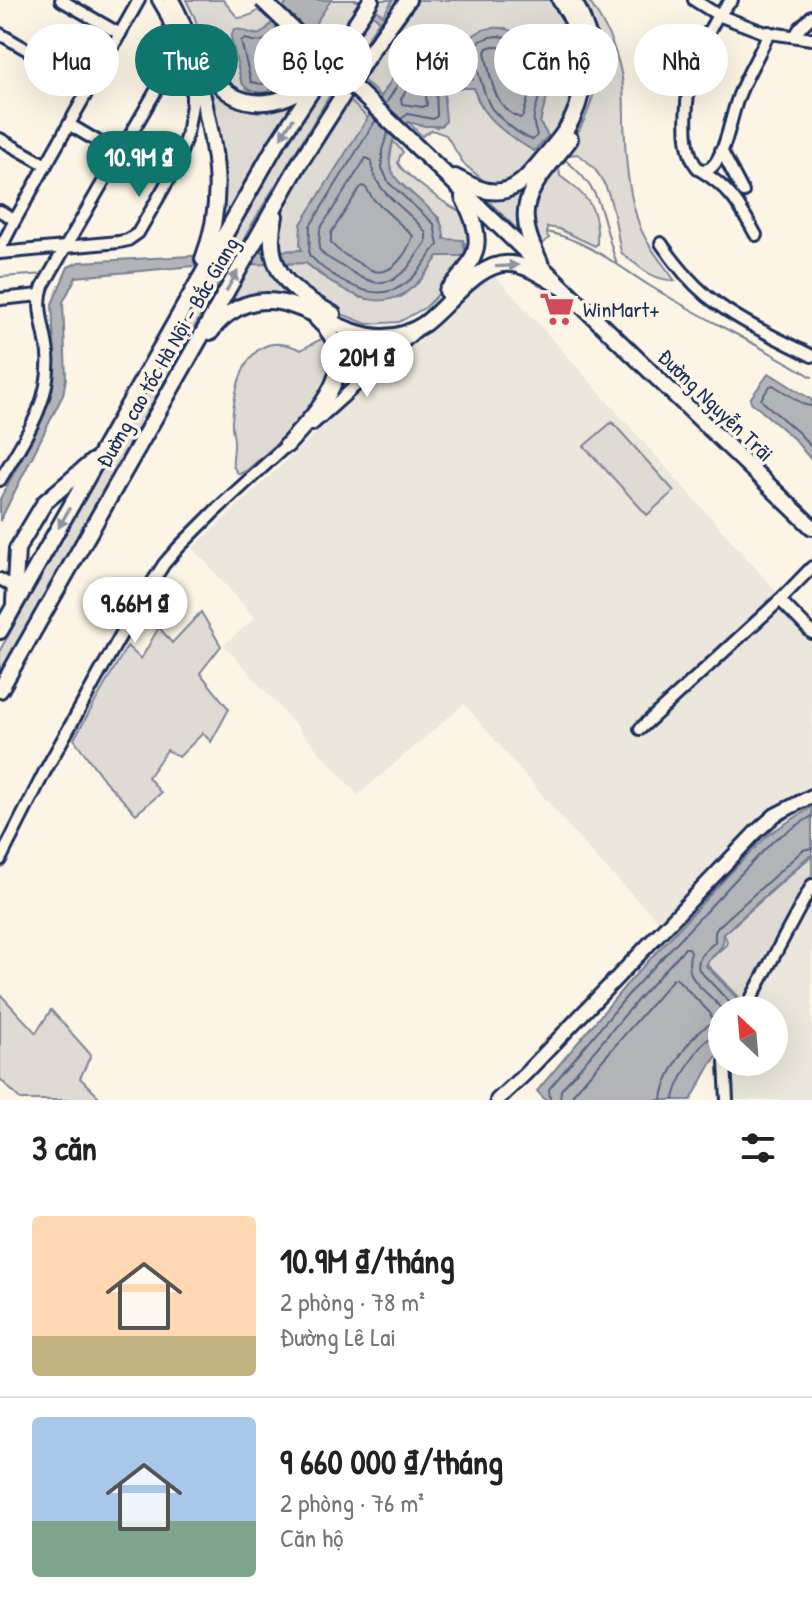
<!DOCTYPE html>
<html lang="vi">
<meta charset="utf-8">
<style>
:root{--surface:#fff;--page:#f6f6f6;--text:#222;--muted:#767676;--line:#e0e0e0;--accent:#0f766e}
body{margin:0;font-family:"Patrick Hand",sans-serif;background:var(--page);color:var(--text);height:100vh;display:flex;flex-direction:column;font-size:30px;white-space:nowrap}
*{box-sizing:border-box;margin:0}
p{font-size:26px;color:var(--muted)}
.icon{flex:none;width:44px;height:44px;fill:none;stroke:currentColor;stroke-width:2;stroke-linecap:round;stroke-linejoin:round}
.map{position:relative;height:1100px;overflow:hidden}
.panel{display:flex;flex-direction:column;background:var(--surface);flex:1}
.panel>*{flex:none}
.hud{position:absolute;left:24px;top:24px;width:764px;height:72px;display:flex;gap:16px}
.needle{width:52px;rotate:334deg}
.buttons{position:absolute;left:708px;top:996px;display:grid;gap:16px}
.buttons a{display:grid;place-items:center;width:80px;height:80px;border-radius:50%;background:var(--surface);box-shadow:0 8px 32px #0002;font-size:40px}
.price{position:absolute;translate:-50% -68px;padding:0 18px;border-radius:28px;background:#fff;color:#222;font-size:26px;line-height:52px;filter:drop-shadow(0 2px 4px #0008)}
.price::after{content:'';position:absolute;left:50%;top:48px;width:24px;height:18px;margin-left:-12px;background:inherit;clip-path:polygon(0 0,100% 0,50% 100%)}
.price.current{background:var(--accent);color:#fff}
ul{padding:0;list-style:none}
li{display:flex;align-items:center;gap:24px;height:200px;padding:0 32px}
li+li{border-top:2px solid var(--line)}
li span{display:grid;place-items:center;flex:none;width:224px;height:160px;border-radius:8px;color:#555}
li>.icon{margin-inline-start:auto}
span .icon{width:96px;height:96px;fill:#fffc;stroke-width:1}
li b{font-size:34px}
h2{display:flex;justify-content:space-between;align-items:center;height:96px;padding:0 32px;font-size:34px}
.pill{padding:0 28px;border-radius:36px;background:var(--surface);box-shadow:0 8px 32px #0002;font-size:28px;line-height:72px}
.pill.current{background:var(--accent);color:#fff}
.map>svg:first-child{display:block}
.built{fill:#ece7dc}
.green{fill:#dfdbd4;stroke:#7d8599;stroke-width:2}
.water{fill:#b2b4b8;stroke:#767f94;stroke-width:2}
.lines{fill:none;stroke-linecap:round;stroke-linejoin:round}
.shore{stroke:#576482;stroke-width:2}
.stream{stroke:#767f94;stroke-width:2}
.minor-casing{stroke:#1b2f5e;stroke-width:16}
.major-casing{stroke:#1b2f5e;stroke-width:18}
.highway-casing{stroke:#1b2f5e;stroke-width:20}
.minor{stroke:#fcf5e5;stroke-width:10}
.major{stroke:#fcf5e5;stroke-width:12}
.highway{stroke:#fcf5e5;stroke-width:14}
.highway-bridge-casing{stroke:#1b2f5e;stroke-width:20;stroke-linecap:butt}
.highway-bridge{stroke:#fcf5e5;stroke-width:14}
.oneway{fill:#8c92a2}
.labels{text-anchor:middle;dominant-baseline:central;stroke-width:7;stroke-linejoin:round;paint-order:stroke}
.poi-label{font-size:22px;fill:#1b2f5e;stroke:#fcf5e5;text-anchor:start}
.street-label{font-size:22px;fill:#1b2f5e;stroke:#fcf5e5}
</style>
<div class="map">
<svg width="812" height="1100" viewBox="0 0 812 1100">
<rect width="100%" height="100%" fill="#fcf5e5"/>
<filter id="ink" filterUnits="userSpaceOnUse"><feTurbulence type="fractalNoise" baseFrequency=".0125" numOctaves="2"/><feDisplacementMap in="SourceGraphic" scale="16" xChannelSelector="R" yChannelSelector="G"/><feConvolveMatrix kernelMatrix="1 2 1 2 8 2 1 2 1" color-interpolation-filters="sRGB"/></filter>
<g filter="url(#ink)">
<!-- built -->
<path class="built" d="M 493,273 L 776,591 L 812,629 L 812,1100 L 723,1100 L 721,1068 L 722,1056 L 722,1062 L 774,1062 L 774,1010 L 741,1010 L 742,1006 L 596,858 L 464,704 L 358,795 L 224,645 L 255,618 L 193,548 L 382,371 Z"/>
<!-- green -->
<g class="green">
<path d="M 186,0 L 223,0 L 238,18 C 251,17 261,11 269,0 L 360,0 L 316,71 L 299,89 L 253,99 L 217,79 L 194,16 Z"/>
<path d="M 380,0 L 393,0 L 333,90 L 255,219 L 0,675 L 0,650 L 249,207 L 318,92 Z"/>
<path d="M 416,0 L 553,0 L 566,18 L 579,61 L 572,109 L 552,139 L 548,136 L 540,123 C 543,101 562,68 527,66 L 506,28 L 489,29 L 470,67 L 473,81 L 441,79 L 429,40 L 421,37 L 414,43 L 395,26 Z"/>
<path d="M 577,0 L 588,0 C 605,23 617,50 622,78 C 625,98 623,119 625,139 C 626,167 630,198 639,224 C 646,245 663,263 675,281 C 659,279 650,276 637,265 C 631,260 626,258 621,252 C 613,214 613,176 577,154 L 570,155 L 566,151 C 590,117 605,76 592,34 C 588,23 582,11 577,0 Z"/>
<path d="M 391,31 L 411,49 L 381,97 L 359,76 Z"/>
<path d="M 200,55 L 228,96 L 297,99 L 219,228 L 222,162 L 217,130 Z"/>
<path d="M 443,88 L 474,88 C 480,118 509,136 534,151 L 536,149 L 541,153 L 517,180 L 495,187 L 484,181 L 464,164 L 446,135 L 432,130 L 422,136 L 408,122 L 437,127 L 445,101 Z"/>
<path d="M 346,97 L 368,118 L 345,155 L 302,250 L 277,251 L 280,212 Z"/>
<path d="M 393,141 L 403,152 L 400,156 L 398,163 C 403,174 452,210 465,213 L 473,242 L 464,264 L 447,285 L 426,307 L 399,322 L 367,324 L 329,309 L 309,297 L 282,264 L 306,263 L 320,275 L 361,298 L 401,297 L 420,281 L 438,256 L 465,251 L 465,243 L 444,239 L 440,219 L 395,178 L 389,165 Z"/>
<path d="M 555,165 L 559,168 L 560,176 C 588,196 599,208 597,244 L 595,246 L 559,229 L 547,227 L 547,235 L 549,238 L 540,246 C 524,212 536,193 555,165 Z"/>
<path d="M 531,178 L 527,239 L 484,197 L 505,196 Z"/>
<path d="M 269,221 L 268,240 L 300,301 L 291,300 L 217,313 Z"/>
<path d="M 332,331 L 396,342 L 396,345 L 332,402 Z"/>
<path d="M 325,337 L 332,354 L 331,381 L 301,422 L 246,471 L 239,474 C 229,465 234,458 234,446 C 235,438 231,430 232,421 C 235,381 249,325 301,350 Z"/>
<path d="M 612,422 L 674,491 L 647,515 L 584,446 Z"/>
<path d="M 201,612 L 221,646 L 200,673 L 229,709 L 211,742 L 203,733 L 179,757 L 167,750 L 148,777 L 161,793 L 136,814 L 105,781 L 74,739 L 127,646 L 141,659 L 159,627 L 172,643 Z"/>
<path d="M 810,857 L 812,859 L 812,875 L 743,1001 L 707,965 L 708,961 L 726,945 L 727,941 L 724,934 Z"/>
<path d="M 0,994 L 36,1033 L 51,1010 L 91,1055 L 80,1078 L 102,1100 L 21,1100 L 0,1079 Z"/>
</g>
<!-- water -->
<g class="water">
<path d="M 289,0 L 331,0 L 272,89 C 261,96 246,92 241,81 L 231,37 L 234,29 C 243,28 251,36 259,34 C 267,33 283,7 289,0 Z"/>
<path d="M 356,0 L 366,0 L 414,43 L 421,37 L 429,40 L 441,79 L 473,80 C 471,71 466,59 467,49 C 468,27 505,21 518,36 C 525,44 526,56 527,66 C 566,69 543,101 540,123 L 548,136 L 534,151 C 508,136 482,118 474,88 L 443,88 L 446,121 L 441,126 L 425,126 L 408,122 C 404,127 399,131 395,136 C 392,141 391,148 390,154 C 384,193 446,201 444,239 L 463,240 L 465,251 L 463,256 L 438,256 C 397,323 359,305 306,263 L 194,266 L 76,277 L 63,302 L 66,378 L 63,395 L 0,521 L 0,499 L 32,439 L 52,388 L 55,364 L 52,304 L 68,267 L 79,262 L 302,250 L 300,245 L 301,224 L 411,49 Z"/>
<path d="M 769,373 L 812,400 L 812,461 L 794,439 L 751,402 L 750,399 Z"/>
<path d="M 812,807 L 812,857 L 809,856 L 723,934 C 727,952 710,951 706,966 L 742,1003 L 739,1010 L 722,1010 L 722,1049 L 711,1064 L 691,1100 L 545,1100 L 537,1091 L 627,984 L 732,871 L 769,834 Z"/>
</g>
<g class="lines">
<!-- shore -->
<g class="shore">
<path d="M 278,27 C 269,42 260,44 245,39 L 241,41 L 251,82 L 261,84 L 267,83 L 293,42"/>
<path d="M 497,36 C 521,38 514,56 522,72 L 537,76 L 541,79 C 543,102 527,112 537,135 L 533,140 C 519,135 502,121 492,109 C 486,101 472,56 475,48 C 478,39 489,37 497,36 Z"/>
<path d="M 493,46 L 504,48 C 515,72 502,73 531,87 L 523,116 L 520,118 C 493,108 491,78 485,52 L 487,48 Z"/>
<path d="M 418,75 L 421,77 L 425,87 L 427,105 L 423,107 L 402,104 L 401,99 L 415,76 Z"/>
<path d="M 385,105 L 418,52 L 424,51 L 436,85 L 437,116 L 433,119 L 408,114 L 401,119"/>
<path d="M 376,120 L 310,226 L 309,255 C 314,259 318,264 323,268 C 353,289 385,307 415,275 C 424,266 429,254 438,245 L 434,224 L 389,183 L 382,168 L 382,150 L 388,132"/>
<path d="M 366,158 L 371,160 C 373,195 408,207 426,233 L 426,242 L 407,269 L 393,280 L 377,283 L 362,278 L 325,256 L 319,249 L 320,229 Z"/>
<path d="M 363,186 L 366,188 L 373,199 L 413,236 C 408,251 393,276 374,271 C 368,269 362,265 357,262 C 347,256 338,252 331,243 L 331,233 L 360,188 Z"/>
<path d="M 812,406 L 805,405 L 773,385 L 770,386 L 761,399 L 763,402 L 799,433 L 812,448"/>
<path d="M 732,1010 L 731,1004 L 699,970 C 695,957 707,950 715,942 L 715,932 L 718,927 L 803,850 L 812,848"/>
<path d="M 550,1100 L 549,1089 L 633,989 L 738,877 L 774,840 L 812,816"/>
<path d="M 560,1100 L 561,1090 L 641,996 L 685,948 L 689,948 L 691,951 C 682,983 706,987 722,1010"/>
<path d="M 572,1100 L 573,1094 L 673,979 L 676,978 L 710,1013 L 713,1022 C 708,1026 702,1028 698,1033 C 684,1046 663,1081 662,1100"/>
<path d="M 674,1100 C 675,1086 697,1046 709,1039 C 715,1036 716,1036 722,1036"/>
</g>
<!-- stream -->
<g class="stream">
<path d="M 564,159 C 607,193 600,218 617,264"/>
<path d="M 547,232 C 586,240 617,265 650,286 C 703,318 759,345 812,377"/>
<path d="M 0,277 L 47,274"/>
</g>
<!-- minor casing -->
<g class="minor-casing">
<g id="minor">
<path d="M 61,0 L 120,34"/>
<path d="M 694,0 L 718,15 C 710,30 700,45 695,61 C 687,86 678,151 700,170 C 708,170 711,169 716,162 C 729,142 731,112 741,90 C 749,70 761,52 769,32"/>
<path d="M 732,0 L 718,15 L 763,32 L 812,39"/>
<path d="M 0,34 L 90,86"/>
<path d="M 795,36 L 800,28 L 812,16"/>
<path d="M 70,125 L 119,154"/>
<path d="M 0,139 L 46,165"/>
<path d="M 721,150 L 743,192"/>
<path d="M 700,170 C 731,189 739,205 756,235"/>
<path d="M 0,211 L 15,220"/>
<path d="M 661,243 C 674,262 689,281 707,296 C 738,321 777,338 812,356"/>
<path d="M 0,249 L 15,220 L 139,0"/>
<path d="M 0,253 L 119,242 L 128,240 L 138,233 L 177,165 L 187,134 L 192,105 L 192,92 L 180,49"/>
<path d="M 0,299 L 40,295"/>
<path d="M 312,425 L 416,331"/>
<path d="M 0,480 C 23,441 52,402 48,354 C 46,331 35,308 43,286 L 180,49 L 165,12 L 158,0"/>
<path d="M 0,579 L 15,588"/>
<path d="M 780,600 L 812,633"/>
<path d="M 640,729 L 780,600 L 812,567"/>
<path d="M 0,860 L 44,773 L 137,606 L 164,564 L 178,548 L 215,511 L 290,442"/>
<path d="M 745,1010 L 812,885"/>
<path d="M 725,1062 L 727,1100"/>
</g>
</g>
<!-- major casing -->
<g class="major-casing">
<path id="major" d="M 497,1100 L 525,1074 L 756,832 L 775,815 L 812,796"/>
</g>
<!-- highway casing -->
<g class="highway-casing">
<g id="highway">
<path d="M 171,0 C 187,28 194,57 201,88 C 215,150 227,197 203,259"/>
<path d="M 573,0 L 580,13 L 588,35"/>
<path d="M 198,40 C 202,52 206,65 213,76 C 236,113 285,108 313,80"/>
<path d="M 417,147 L 812,527"/>
<path d="M 455,177 C 469,184 484,194 501,191 C 518,189 529,175 540,162 C 552,148 565,134 573,117 C 591,79 585,34 560,0"/>
<path d="M 275,216 C 262,269 290,291 333,314"/>
<path d="M 540,262 C 534,249 527,235 526,220 C 522,189 554,162 570,139"/>
<path d="M 447,291 C 481,256 485,241 463,197"/>
<path d="M 211,332 C 217,321 227,314 238,308 C 290,282 332,337 383,337 C 397,337 412,332 424,324 C 448,307 479,259 512,264 C 530,266 546,279 562,287"/>
<path d="M 287,445 C 319,409 367,364 317,319"/>
<path d="M 14,602 L 17,549 L 45,502 L 93,461"/>
<path d="M 0,631 L 274,148 L 371,0"/>
<path d="M 0,690 L 299,164 L 373,48 L 408,0"/>
</g>
</g>
<!-- minor -->
<use href="#minor" class="minor"/>
<!-- major -->
<use href="#major" class="major"/>
<!-- highway -->
<use href="#highway" class="highway"/>
<!-- highway-bridge casing -->
<g class="highway-bridge-casing">
<path id="highway-bridge" d="M 262,0 L 417,147"/>
</g>
<!-- highway-bridge -->
<use href="#highway-bridge" class="highway-bridge"/>
</g>
<!-- one-way arrows -->
<defs><path id="oneway-solid" d="M-6-.8H1V-3.2L6.5 0L1 3.2V.8H-6Z" transform="scale(2)"/></defs>
<g class="oneway">
<use href="#oneway-solid" transform="translate(287 128) rotate(123)"/>
<use href="#oneway-solid" transform="translate(507 266) rotate(-3)"/>
<use href="#oneway-solid" transform="translate(232 281) rotate(-60)"/>
<use href="#oneway-solid" transform="translate(64 518) rotate(119)"/>
</g>
</g>
<!-- icons -->
<defs>
<g id="supermarket-bare" transform="scale(2.76)"><path d="M-6-5.5h2.5l.6 2H6L4.5 2H-2.5L-4.4-4H-6ZM-1.5 3.2a1.3 1.3 0 1 0 .1 0ZM3 3.2a1.3 1.3 0 1 0 .1 0Z" fill="#d1495b" stroke="#fcf5e5" stroke-width="2.5" paint-order="stroke"/></g>
</defs>
<g fill-rule="evenodd">
<use href="#supermarket-bare" x="557" y="309"/>
</g>
<g class="labels">
<!-- poi labels -->
<g class="poi-label">
<text x="583" y="309">WinMart+</text>
</g>
<!-- street labels -->
<g class="street-label">
<text transform="translate(167 352) rotate(-60)">Đường cao tốc Hà Nội - Bắc Giang</text>
<text transform="translate(716 405) rotate(44)">Đường Nguyễn Trãi</text>
</g>
</g>
</svg>
<div class="buttons">
<a><svg class="needle" viewBox="-14 -14 28 28"><path d="M0-13l5 13h-10z" fill="#e53935"/><path d="M0 13l5-13h-10z" fill="#767676"/></svg></a>
</div>
<b class="price current" style="left:139px;top:199px">10.9M ₫</b>
<b class="price" style="left:367px;top:399px">20M ₫</b>
<b class="price" style="left:135px;top:645px">9.66M ₫</b>
<div class="hud">
<a class="pill">Mua</a>
<a class="pill current">Thuê</a>
<a class="pill">Bộ lọc</a>
<a class="pill">Mới</a>
<a class="pill">Căn hộ</a>
<a class="pill">Nhà</a>
</div>
</div>
<section class="panel">
<h2>3 căn<svg class="icon" aria-label="filters" viewBox="0 0 24 24"><path d="M4 7h16M4 17h16"/><circle cx="9" cy="7" r="2"/><circle cx="15" cy="17" r="2"/></svg></h2>
<ul>
<li><span style="background:linear-gradient(#ffd9b3 75%,#c2b280 0)"><svg class="icon" aria-label="home" viewBox="0 0 24 24"><path d="M3 11l9-7 9 7M6 9v11h12V9"/></svg></span><div><b>10.9M ₫/tháng</b><p>2 phòng · 78 m²</p><p>Đường Lê Lai</p></div></li>
<li><span style="background:linear-gradient(#a9c7e8 65%,#7fa58c 0)"><svg class="icon" aria-label="home" viewBox="0 0 24 24"><path d="M3 11l9-7 9 7M6 9v11h12V9"/></svg></span><div><b>9 660 000 ₫/tháng</b><p>2 phòng · 76 m²</p><p>Căn hộ</p></div></li>
</ul>
</section>
